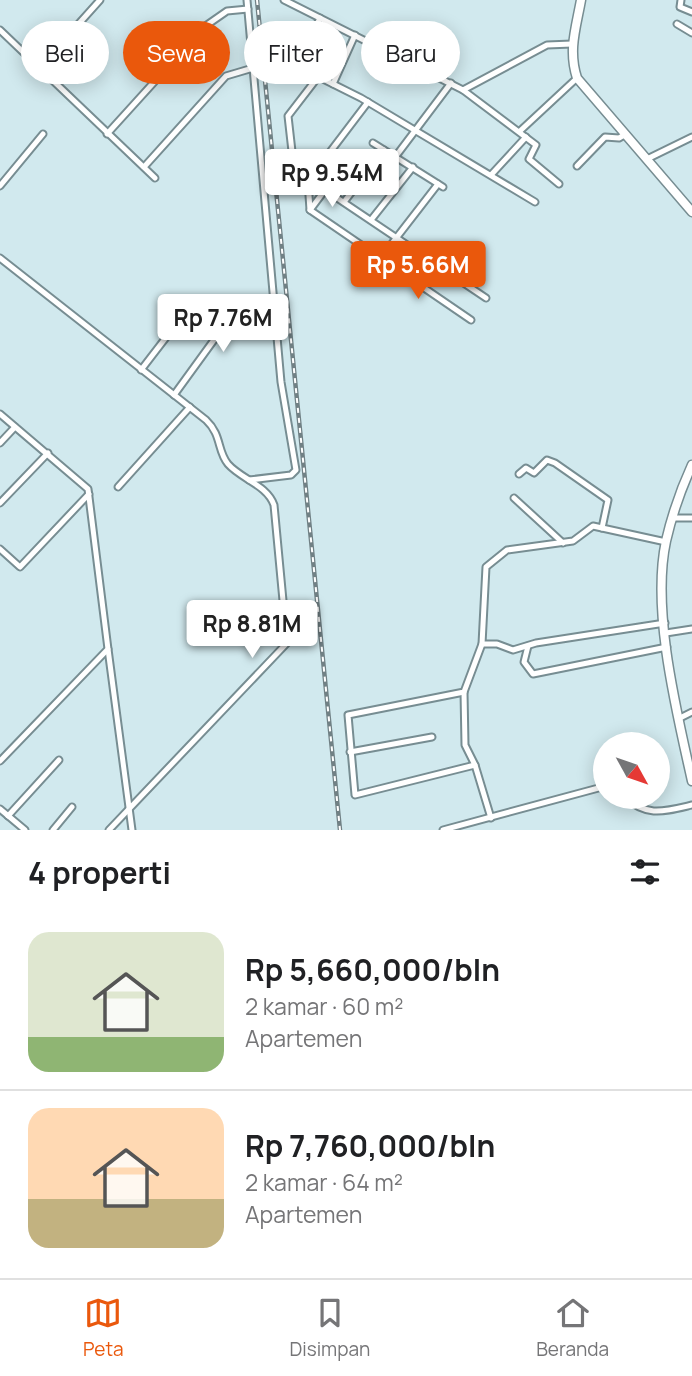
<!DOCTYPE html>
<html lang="id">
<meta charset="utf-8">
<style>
:root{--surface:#fff;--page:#f2f2f2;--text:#202124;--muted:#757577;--line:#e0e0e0;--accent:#ea580c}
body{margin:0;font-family:Manrope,sans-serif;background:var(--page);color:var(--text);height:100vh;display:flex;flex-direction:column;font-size:26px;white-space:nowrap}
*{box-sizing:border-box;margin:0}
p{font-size:23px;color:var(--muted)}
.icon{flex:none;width:38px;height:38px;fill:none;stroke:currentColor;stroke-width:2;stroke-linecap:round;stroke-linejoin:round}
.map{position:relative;height:830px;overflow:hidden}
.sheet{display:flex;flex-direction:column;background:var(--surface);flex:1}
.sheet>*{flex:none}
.banner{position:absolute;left:21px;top:21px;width:651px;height:63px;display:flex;gap:14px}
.needle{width:46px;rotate:130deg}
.tools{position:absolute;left:593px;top:732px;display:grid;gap:14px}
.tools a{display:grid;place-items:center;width:77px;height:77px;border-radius:50%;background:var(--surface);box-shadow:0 4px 18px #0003;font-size:35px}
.price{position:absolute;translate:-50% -60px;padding:0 16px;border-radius:7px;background:#fff;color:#222;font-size:23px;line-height:46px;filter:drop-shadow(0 2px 4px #0008)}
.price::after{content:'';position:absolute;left:50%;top:42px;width:21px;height:16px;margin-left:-10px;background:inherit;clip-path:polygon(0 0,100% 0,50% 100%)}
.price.current{background:var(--accent);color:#fff}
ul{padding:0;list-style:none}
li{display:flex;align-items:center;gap:21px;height:175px;padding:0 28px}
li+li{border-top:2px solid var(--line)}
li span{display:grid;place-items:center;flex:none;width:196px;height:140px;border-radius:21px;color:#555}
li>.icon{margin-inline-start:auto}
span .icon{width:84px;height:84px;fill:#fffc;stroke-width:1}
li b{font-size:30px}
h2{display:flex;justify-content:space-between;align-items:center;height:84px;padding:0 28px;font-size:30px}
.pill{padding:0 24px;border-radius:32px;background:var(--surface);box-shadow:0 4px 18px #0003;font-size:24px;line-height:63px}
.pill.current{background:var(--accent);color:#fff}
.tabs{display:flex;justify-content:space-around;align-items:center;height:98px;border-top:2px solid var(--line);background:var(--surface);font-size:19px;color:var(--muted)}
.tabs a{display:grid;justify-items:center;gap:4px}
.tabs .current{color:var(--accent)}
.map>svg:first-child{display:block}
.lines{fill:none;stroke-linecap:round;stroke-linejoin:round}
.street-casing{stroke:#778d92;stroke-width:9}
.secondary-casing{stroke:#778d92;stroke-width:11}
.street{stroke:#fff;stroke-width:5}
.secondary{stroke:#fff;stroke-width:8}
.rail-casing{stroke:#718185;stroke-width:4.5}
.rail{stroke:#fff;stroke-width:2;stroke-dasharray:5;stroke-linecap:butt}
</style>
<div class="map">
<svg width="692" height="830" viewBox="0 0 692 830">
<rect width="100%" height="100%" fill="#d1e9ee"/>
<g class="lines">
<!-- street casing -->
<g class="street-casing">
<g id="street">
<path d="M 247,0 L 281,382 L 296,470 L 291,475 L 249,480"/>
<path d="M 284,0 L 463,90 L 536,145 L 529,159 L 559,184"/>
<path d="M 681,0 L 680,7 L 692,12"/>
<path d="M 677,24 L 692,33"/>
<path d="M 0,30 L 155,178"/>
<path d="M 277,56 L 361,98 L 535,202"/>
<path d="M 297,65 L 320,18"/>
<path d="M 40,67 L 100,0"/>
<path d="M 318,77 L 288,116 L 294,169 L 486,298"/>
<path d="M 333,84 L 355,35"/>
<path d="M 463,90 L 547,45 L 572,44"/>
<path d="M 368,102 L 308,181 L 310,210 L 471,320"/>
<path d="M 520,131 L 577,78"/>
<path d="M 107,134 L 204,27 L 227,11 L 248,9"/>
<path d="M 373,143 L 443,187"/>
<path d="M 396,156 L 451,83"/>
<path d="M 647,159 L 692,137"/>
<path d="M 577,166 L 605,137 L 619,138 L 626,134"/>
<path d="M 144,167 L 226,76 L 253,68"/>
<path d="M 491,175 L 526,137"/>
<path d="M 0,186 L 43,134"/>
<path d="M 344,202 L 384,150"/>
<path d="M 310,210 L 325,190"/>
<path d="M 371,220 L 413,167"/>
<path d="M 0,258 L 206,420 C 222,435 217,451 228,464 C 241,479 267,485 274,505 L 287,643 L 109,830"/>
<path d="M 380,259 L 438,184"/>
<path d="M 219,329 L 223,318"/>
<path d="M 141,370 L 181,318"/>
<path d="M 174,395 L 219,333 L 207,301"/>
<path d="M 0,414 L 88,489 L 108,649 L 0,761"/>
<path d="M 0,443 L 15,427"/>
<path d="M 519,474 L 526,468 L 534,473 L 547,460 L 555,463 L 608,500 L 602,528"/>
<path d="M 118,487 L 190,407"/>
<path d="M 514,498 L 563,543"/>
<path d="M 0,503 L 48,453"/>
<path d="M 673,518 L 692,518"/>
<path d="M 0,549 L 20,567 L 89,494"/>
<path d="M 666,633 L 692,629"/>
<path d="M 482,644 L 497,644 L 513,650 L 536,643 L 665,623"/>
<path d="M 528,646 L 524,662 L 533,674 L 667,647"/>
<path d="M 108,649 L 132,830"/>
<path d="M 464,692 L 465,745 L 475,765 L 491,818"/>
<path d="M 678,719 L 692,712"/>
<path d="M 350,752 L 432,737"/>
<path d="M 475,765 L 355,795 L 348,715 L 464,692 L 482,644 L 486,567 L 507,550 L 573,541 L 593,526 L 666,542"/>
<path d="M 623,796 C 647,817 662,812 692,805"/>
<path d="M 0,809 L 25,830"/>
<path d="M 8,816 L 59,760"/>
<path d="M 53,830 L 72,807"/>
<path d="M 443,830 L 606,786"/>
</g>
</g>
<!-- secondary casing -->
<g class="secondary-casing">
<g id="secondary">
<path d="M 581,0 C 576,28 568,50 577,78 L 692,212"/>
<path d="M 692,465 C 681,489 672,515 666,541 C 651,610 677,713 692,781"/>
</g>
</g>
<!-- street -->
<use href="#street" class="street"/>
<!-- secondary -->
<use href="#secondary" class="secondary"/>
<!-- rail casing -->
<g class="rail-casing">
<path id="rail" d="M 257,0 L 340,830"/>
</g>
<!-- rail -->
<use href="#rail" class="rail"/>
</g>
</svg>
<div class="tools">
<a><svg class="needle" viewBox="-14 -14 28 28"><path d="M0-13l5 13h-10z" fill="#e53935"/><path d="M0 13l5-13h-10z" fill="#757577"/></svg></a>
</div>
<b class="price" style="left:332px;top:209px">Rp 9.54M</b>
<b class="price current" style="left:418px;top:301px">Rp 5.66M</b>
<b class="price" style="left:223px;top:354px">Rp 7.76M</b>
<b class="price" style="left:252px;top:660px">Rp 8.81M</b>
<div class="banner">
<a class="pill">Beli</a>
<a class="pill current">Sewa</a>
<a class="pill">Filter</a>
<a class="pill">Baru</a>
</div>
</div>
<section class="sheet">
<h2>4 properti<svg class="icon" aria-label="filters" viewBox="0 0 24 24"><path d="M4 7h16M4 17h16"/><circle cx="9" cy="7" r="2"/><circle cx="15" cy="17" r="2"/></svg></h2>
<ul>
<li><span style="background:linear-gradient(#dfe7d0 75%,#8fb573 0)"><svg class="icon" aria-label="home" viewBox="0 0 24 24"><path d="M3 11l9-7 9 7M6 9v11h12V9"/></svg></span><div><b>Rp 5,660,000/bln</b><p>2 kamar · 60 m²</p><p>Apartemen</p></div></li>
<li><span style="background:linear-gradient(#ffd9b3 65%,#c2b280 0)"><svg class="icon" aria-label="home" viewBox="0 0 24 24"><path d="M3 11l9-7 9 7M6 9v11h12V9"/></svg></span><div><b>Rp 7,760,000/bln</b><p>2 kamar · 64 m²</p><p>Apartemen</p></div></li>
</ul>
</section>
<nav class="tabs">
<a class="current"><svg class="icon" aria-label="map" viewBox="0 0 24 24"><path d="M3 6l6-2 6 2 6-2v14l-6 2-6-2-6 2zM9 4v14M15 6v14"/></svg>Peta</a>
<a><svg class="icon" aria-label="saved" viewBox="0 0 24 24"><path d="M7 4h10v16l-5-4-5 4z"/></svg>Disimpan</a>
<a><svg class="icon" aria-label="home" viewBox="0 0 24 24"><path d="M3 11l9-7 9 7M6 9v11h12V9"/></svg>Beranda</a>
</nav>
